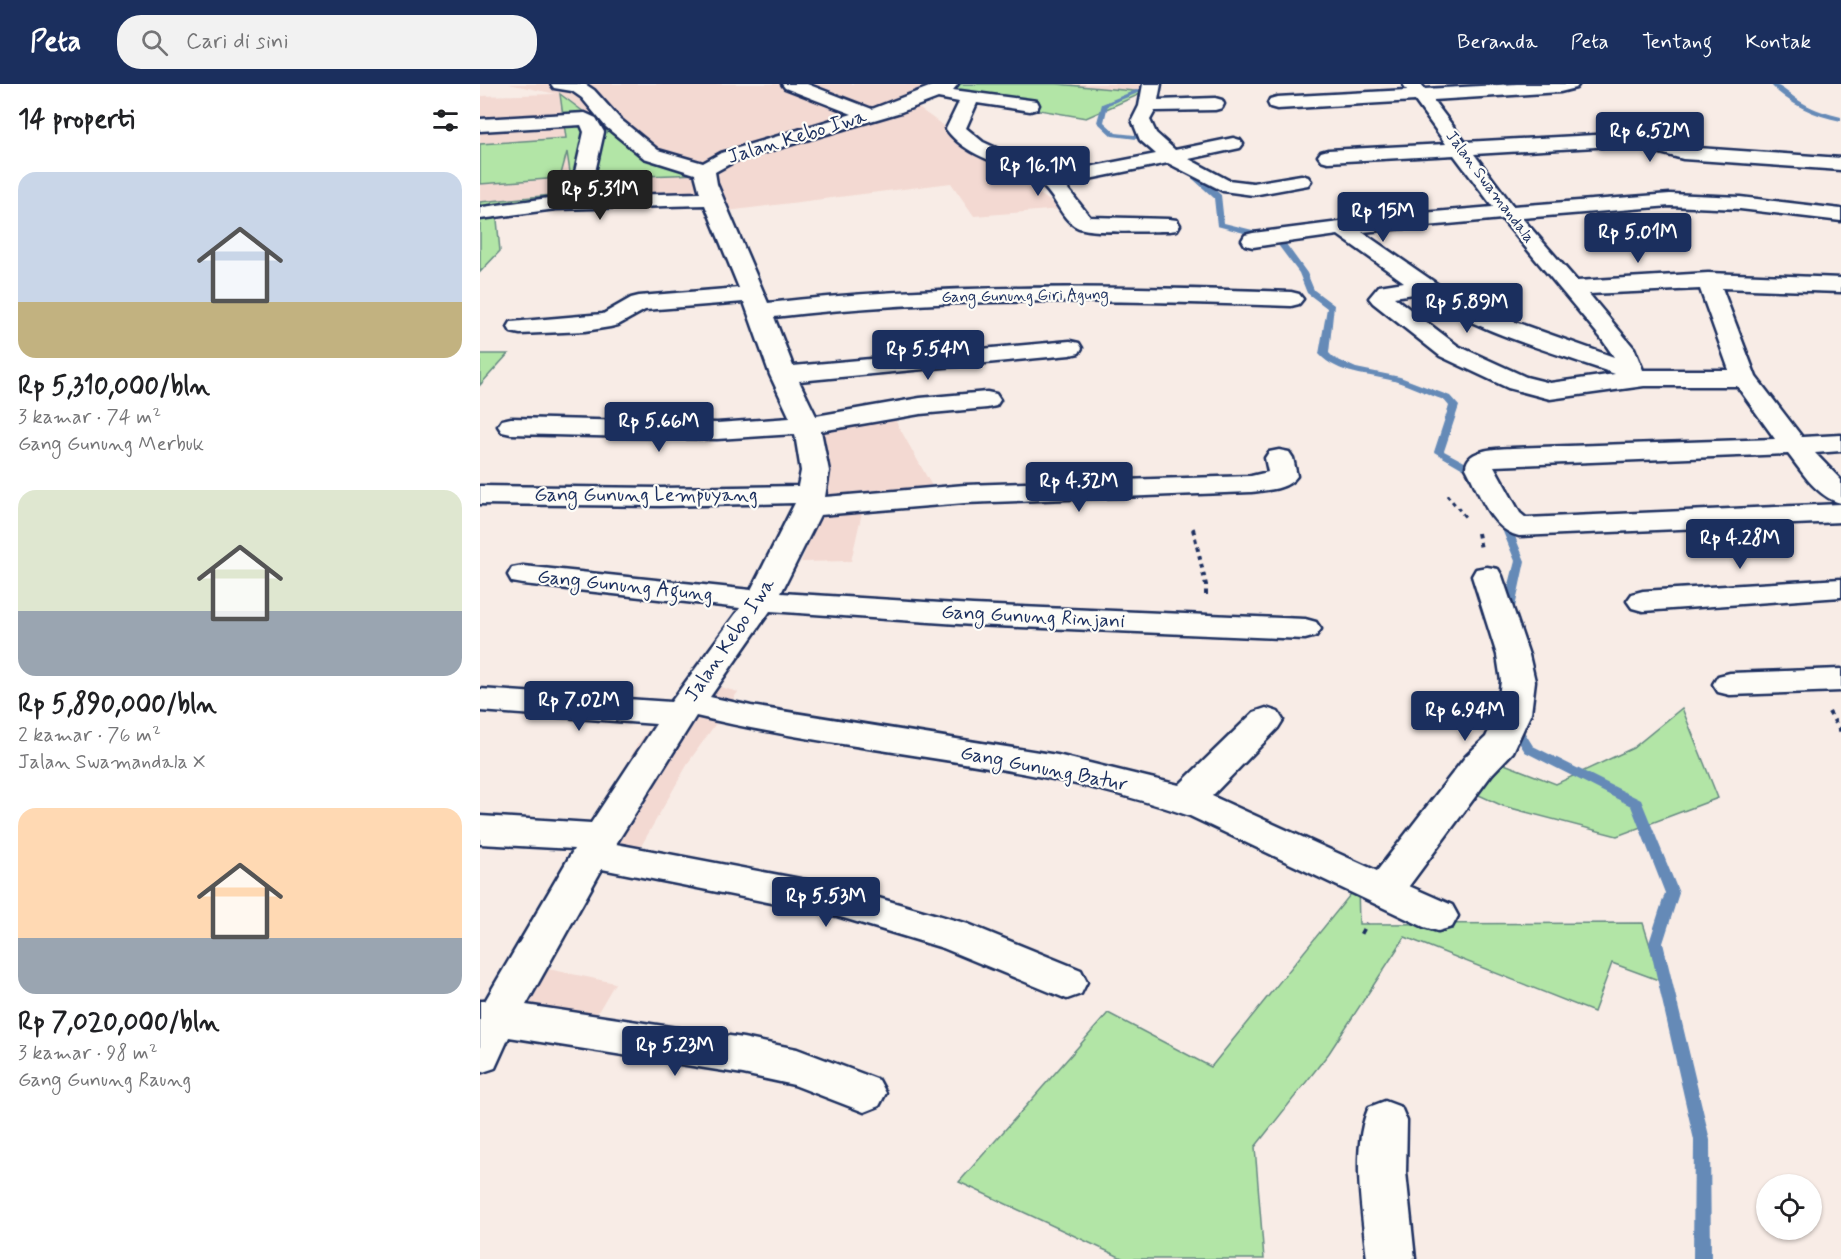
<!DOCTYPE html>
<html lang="id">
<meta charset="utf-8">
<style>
:root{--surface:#fff;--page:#f2f2f2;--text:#202124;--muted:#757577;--accent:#1b2f5e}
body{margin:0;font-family:Mynerve,sans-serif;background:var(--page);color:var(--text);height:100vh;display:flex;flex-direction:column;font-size:22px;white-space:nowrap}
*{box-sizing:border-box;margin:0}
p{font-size:20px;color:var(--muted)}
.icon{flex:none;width:33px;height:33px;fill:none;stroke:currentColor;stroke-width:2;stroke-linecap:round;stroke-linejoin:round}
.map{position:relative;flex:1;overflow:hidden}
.details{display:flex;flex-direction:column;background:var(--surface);width:480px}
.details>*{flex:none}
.buttons{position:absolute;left:1276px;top:1090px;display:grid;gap:12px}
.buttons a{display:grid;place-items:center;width:66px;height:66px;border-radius:50%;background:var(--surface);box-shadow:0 2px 4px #0004;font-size:30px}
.price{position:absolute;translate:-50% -51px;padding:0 14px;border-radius:6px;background:var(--accent);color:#fff;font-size:20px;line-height:39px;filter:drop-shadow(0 2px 3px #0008)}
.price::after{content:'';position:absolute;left:50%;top:36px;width:18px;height:14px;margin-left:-9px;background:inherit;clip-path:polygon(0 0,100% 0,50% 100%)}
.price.selected{background:#222;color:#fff}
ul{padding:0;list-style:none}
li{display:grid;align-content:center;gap:12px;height:318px;padding:0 18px}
li span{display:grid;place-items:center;height:186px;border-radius:18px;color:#555}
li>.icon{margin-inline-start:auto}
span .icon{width:108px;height:108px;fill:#fffc;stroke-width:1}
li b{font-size:26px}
h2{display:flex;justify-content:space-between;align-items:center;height:72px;padding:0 18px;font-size:26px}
header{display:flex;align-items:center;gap:36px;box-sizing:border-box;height:84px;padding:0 30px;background:var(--accent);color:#fff}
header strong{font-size:28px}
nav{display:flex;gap:33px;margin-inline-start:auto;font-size:21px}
.search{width:420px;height:54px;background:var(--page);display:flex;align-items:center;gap:15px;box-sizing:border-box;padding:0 21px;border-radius:24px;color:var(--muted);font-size:22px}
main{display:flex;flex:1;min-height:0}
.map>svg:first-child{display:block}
.built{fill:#f3d9d2}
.green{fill:#b2e5a6;stroke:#668a82;stroke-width:1.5}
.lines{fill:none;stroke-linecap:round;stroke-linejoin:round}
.stream{fill:#658ab7;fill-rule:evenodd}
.minor-casing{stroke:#1b2f5e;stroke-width:5}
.path-far2{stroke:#1b2f5e;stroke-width:3;stroke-dasharray:4 4;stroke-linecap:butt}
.path-far1{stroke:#1b2f5e;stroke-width:4;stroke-dasharray:4.5 4.5;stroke-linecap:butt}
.path{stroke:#1b2f5e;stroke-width:4.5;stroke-dasharray:6 6;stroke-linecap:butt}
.minor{fill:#fdfcf7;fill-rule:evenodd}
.labels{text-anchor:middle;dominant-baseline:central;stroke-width:4.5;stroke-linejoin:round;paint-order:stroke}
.far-street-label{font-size:16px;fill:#1b2f5e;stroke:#fdfcf7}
.street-label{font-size:20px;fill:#1b2f5e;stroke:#fdfcf7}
</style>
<header>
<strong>Peta</strong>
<div class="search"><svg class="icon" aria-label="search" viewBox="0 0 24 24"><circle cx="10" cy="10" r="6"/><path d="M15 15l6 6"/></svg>Cari di sini</div>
<nav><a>Beranda</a><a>Peta</a><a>Tentang</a><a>Kontak</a></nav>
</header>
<main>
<section class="details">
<h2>14 properti<svg class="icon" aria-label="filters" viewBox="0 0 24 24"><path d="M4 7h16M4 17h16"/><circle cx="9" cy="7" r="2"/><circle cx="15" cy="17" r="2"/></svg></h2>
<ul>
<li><span style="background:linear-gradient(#c9d6e8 70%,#c2b280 0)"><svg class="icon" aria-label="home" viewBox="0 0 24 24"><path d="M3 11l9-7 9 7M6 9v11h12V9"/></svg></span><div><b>Rp 5,310,000/bln</b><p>3 kamar · 74 m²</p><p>Gang Gunung Merbuk</p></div></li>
<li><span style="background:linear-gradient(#dfe7d0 65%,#9aa5b1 0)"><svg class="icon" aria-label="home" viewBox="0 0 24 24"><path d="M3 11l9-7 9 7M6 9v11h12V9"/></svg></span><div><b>Rp 5,890,000/bln</b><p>2 kamar · 76 m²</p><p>Jalan Swamandala X</p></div></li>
<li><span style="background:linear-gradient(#ffd9b3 70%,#9aa5b1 0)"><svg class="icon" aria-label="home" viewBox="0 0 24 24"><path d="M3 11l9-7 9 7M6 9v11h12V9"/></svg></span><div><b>Rp 7,020,000/bln</b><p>3 kamar · 98 m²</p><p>Gang Gunung Raung</p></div></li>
</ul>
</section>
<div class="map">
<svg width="1361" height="1175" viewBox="0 0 1361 1175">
<rect width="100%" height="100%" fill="#f8ece6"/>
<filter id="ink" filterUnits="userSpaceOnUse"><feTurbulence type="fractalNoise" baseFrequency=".0167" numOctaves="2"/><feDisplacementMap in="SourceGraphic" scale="12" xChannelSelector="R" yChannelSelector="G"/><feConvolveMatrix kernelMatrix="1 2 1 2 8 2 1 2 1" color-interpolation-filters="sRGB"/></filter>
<g filter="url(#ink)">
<!-- built -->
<g class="built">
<path d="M 29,0 L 472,0 L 430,18 L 581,125 L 494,132 L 471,99 L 247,127 L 229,116 L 122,118 L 136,93 L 221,90 L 233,84 L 132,49 L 81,10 L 93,109 L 0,118 L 0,12 L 76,10 Z"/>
<path d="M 577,0 L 664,0 L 665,8 Z"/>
<path d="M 410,327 L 462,420 L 383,424 L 371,477 L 321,478 L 341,426 L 326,344 Z"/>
<path d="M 208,594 L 258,608 L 210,676 L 151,780 L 105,759 L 157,661 Z"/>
<path d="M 54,882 L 135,899 L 101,957 L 0,923 Z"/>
</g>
<!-- green -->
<g class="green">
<path d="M 472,0 L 577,0 L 665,8 L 606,34 L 460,9 Z"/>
<path d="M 80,10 L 132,49 L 234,85 L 221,90 L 136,93 L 122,118 L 16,125 L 20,167 L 0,188 L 0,118 L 93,109 L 87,68 L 80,94 L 0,100 L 0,60 L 86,54 Z"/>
<path d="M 0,270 L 28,270 L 0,301 Z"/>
<path d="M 1202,624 L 1238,714 L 1137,752 L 1023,722 L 970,698 L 1009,674 L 1076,700 L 1153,664 Z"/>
<path d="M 878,801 L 879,840 L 1163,839 L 1181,897 L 1132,879 L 1114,928 L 925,853 L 849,969 L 775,1063 L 784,1175 L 644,1175 L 479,1098 L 628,929 L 731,983 Z"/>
</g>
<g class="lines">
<!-- stream -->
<g class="stream">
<path d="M 663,0 L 669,0 L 668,5 L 628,21 L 624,38 L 636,49 L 673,53 L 677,55 L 673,57 L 632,52 L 617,38 L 622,20 L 663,3 Z"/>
<path d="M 1290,0 C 1301,0 1313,14 1323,19 C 1335,26 1348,30 1361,33 L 1361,37 C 1334,32 1308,20 1290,0 Z"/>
<path d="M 703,82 L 709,82 L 741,111 L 744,139 L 801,153 L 827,189 L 834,206 L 854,221 L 849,269 L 854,274 L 876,284 L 920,293 L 970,312 L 979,322 L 964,367 L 1005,389 L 1005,393 L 997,393 L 954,368 L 969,322 L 964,316 C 947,310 931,302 914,297 C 889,290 858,291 839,270 L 847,224 L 827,209 L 819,189 L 795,157 L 737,142 L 734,114 L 703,86 Z"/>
<path d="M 1022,430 L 1027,433 L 1045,477 L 1034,528 L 1028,532 L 1022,528 L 1035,477 L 1017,433 Z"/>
<path d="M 1033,635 L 1037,636 L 1053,662 L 1161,716 L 1199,809 L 1183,859 L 1230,1056 L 1231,1175 L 1213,1175 L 1214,1056 L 1169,859 L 1185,809 L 1151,722 L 1045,668 L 1027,639 Z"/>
</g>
<!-- minor casing -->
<g class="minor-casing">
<g id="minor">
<path d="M 71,0 L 105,0 L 114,6 L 140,35 L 178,66 L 223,79 L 241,69 L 372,30 L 305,4 L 302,0 L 327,0 L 392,25 L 457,0 L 478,0 L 473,6 L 557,17 L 559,21 L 557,25 L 550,27 L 497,19 L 486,44 L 503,58 L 573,90 L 676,70 L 660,56 L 652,36 L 659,22 L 663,0 L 681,0 L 678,16 L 735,14 L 742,16 L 744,20 L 742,24 L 735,26 L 675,27 L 670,36 L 676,49 L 695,66 L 753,54 L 760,56 L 763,60 L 760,64 L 709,75 L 748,96 L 773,99 L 821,91 L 828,93 L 831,97 L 828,101 L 773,111 L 743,107 L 688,79 L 584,100 L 610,133 L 689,135 L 697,136 L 700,141 L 697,146 L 689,147 C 671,147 610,150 597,143 C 580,134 576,112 561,101 C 531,79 489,77 466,45 L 479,18 L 458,14 L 421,28 L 255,77 L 235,88 L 237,100 L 288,219 C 462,199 636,202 811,208 L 819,210 L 823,215 L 819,220 L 811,222 C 638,216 466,212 294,233 L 313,282 L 590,257 L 599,259 L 602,264 L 599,269 L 590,271 L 319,297 L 336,332 L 440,314 L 507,308 L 516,310 L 520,316 L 516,322 L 507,324 L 440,330 L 341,347 L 349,387 L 345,413 L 485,401 L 771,392 L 788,388 L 785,374 L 789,368 L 799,366 L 809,368 L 813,374 L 817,392 C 807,406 787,406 771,408 L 485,419 L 340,431 L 301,509 L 493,521 L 825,535 L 836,538 L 841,545 L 836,552 L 825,555 L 493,541 L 290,527 L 230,613 L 271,622 L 577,671 L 699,701 L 774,628 L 786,624 L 798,628 L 803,636 L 798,644 L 732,712 L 897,787 L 986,672 L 1006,653 L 1017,629 L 1021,597 L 1017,571 L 992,492 L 996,485 L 1007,483 L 1018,485 L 1022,492 L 1049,571 L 1055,597 L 1051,629 L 1033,668 L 1012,690 L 929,802 L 972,821 L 978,832 L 972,843 L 958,847 L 944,843 L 710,732 C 554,677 378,671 216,632 L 136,760 L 357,802 L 488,840 L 601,886 L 607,898 L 601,910 L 587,915 L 463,864 L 357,832 L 122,785 L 46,921 L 263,954 L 317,965 L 399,996 L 406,1009 L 399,1022 L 384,1028 L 314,1001 L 263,990 L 29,953 L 15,984 L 0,989 L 0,917 L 5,917 L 94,765 L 0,760 L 0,732 L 111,739 L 176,640 L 0,627 L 0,605 L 191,618 L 260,524 L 43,500 L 32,498 L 28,491 L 32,484 L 43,482 L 271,506 L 315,419 L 181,422 L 0,420 L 0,402 L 181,404 L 318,402 L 321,387 L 315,350 L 237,355 L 31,350 L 22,348 L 18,342 L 22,336 L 31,334 L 237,339 L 310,334 L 290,291 L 264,218 L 165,226 L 138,241 L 130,243 L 105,247 L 40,250 L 31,248 L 28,243 L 31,238 L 123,230 L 151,214 L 159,212 L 259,204 L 225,121 L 76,125 L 0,135 L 0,123 L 3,123 L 76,113 L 101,112 L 94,110 L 91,106 L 104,48 L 101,41 L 0,47 L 0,35 L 105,29 L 116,34 L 124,48 L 111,106 L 108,110 L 102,112 L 220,109 L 215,90 L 164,74 L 126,43 L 102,14 L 92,7 L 74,4 Z"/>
<path d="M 923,0 L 941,0 L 945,5 L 1037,0 L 1099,0 L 1096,4 L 1080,8 L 953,16 L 985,58 L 1152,49 L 1204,63 L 1361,74 L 1361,86 L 1203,75 L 1151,61 L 994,70 L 1033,122 L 1190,110 L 1260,113 L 1361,125 L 1361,137 L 1260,125 L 1190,122 L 1042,134 L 1097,197 L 1228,189 L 1361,194 L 1361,208 L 1242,204 L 1276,293 L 1322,353 L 1361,351 L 1361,367 L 1335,369 L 1361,396 L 1361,419 C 1337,413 1323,389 1308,370 L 1014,382 L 1040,429 L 1046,434 L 1361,420 L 1361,438 L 1039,452 C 1010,445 999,408 986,384 C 986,364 1018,365 1032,364 L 1295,355 L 1257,302 L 1164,302 L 1070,315 L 1028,304 L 960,272 L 893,219 L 889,214 L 899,202 L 924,198 L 858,151 L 773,163 L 765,161 L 762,156 L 765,151 L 773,149 L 907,132 L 1013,123 L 974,71 L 848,78 L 841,76 L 838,72 L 841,68 L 848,66 L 966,60 L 935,17 L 797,25 L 790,23 L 788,19 L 790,15 L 797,13 L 927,6 ZM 1022,135 L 1121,254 L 1134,273 L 1018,232 L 973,211 L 882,148 ZM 1220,205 L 1249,286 L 1163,286 L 1154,264 L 1109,210 ZM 940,209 C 995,248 1071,267 1135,290 L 1070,299 L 1046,293 L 978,262 L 914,213 Z"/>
<path d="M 1361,495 L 1361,513 L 1163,527 L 1152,524 L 1147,517 L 1152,510 L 1163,507 Z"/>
<path d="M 1361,585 L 1361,607 L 1250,611 L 1238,608 L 1233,600 L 1238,592 L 1250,589 Z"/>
<path d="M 905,1017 L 921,1023 L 927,1037 L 926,1088 L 935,1175 L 887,1175 C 883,1131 870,1064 889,1023 Z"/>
</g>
</g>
<!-- path-far2 -->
<g class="path-far2">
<path d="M 967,411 L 986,434"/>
<path d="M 713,444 L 714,446"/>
</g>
<!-- path-far1 -->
<g class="path-far1">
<path d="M 713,445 L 726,501 L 726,511"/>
<path d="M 998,449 L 1001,465"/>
<path d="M 1349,628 L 1361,648"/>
</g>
<!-- path -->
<path class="path" d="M 881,850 L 887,839"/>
<!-- minor -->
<use href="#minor" class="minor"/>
</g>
</g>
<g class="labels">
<!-- far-street labels -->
<g class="far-street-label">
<text transform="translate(1010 103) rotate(53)">Jalan Swamandala</text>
<text transform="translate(545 212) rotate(-1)">Gang Gunung Giri Agung</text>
</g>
<!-- street labels -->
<g class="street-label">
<text transform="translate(317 53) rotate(-17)">Jalan Kebo Iwa</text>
<text x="166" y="411">Gang Gunung Lempuyang</text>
<text transform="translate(145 502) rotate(6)">Gang Gunung Agung</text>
<text transform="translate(553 533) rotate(3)">Gang Gunung Rinjani</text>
<text transform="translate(250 556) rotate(-56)">Jalan Kebo Iwa</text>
<text transform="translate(564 685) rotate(11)">Gang Gunung Batur</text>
</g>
</g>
</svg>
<div class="buttons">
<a><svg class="icon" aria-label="locate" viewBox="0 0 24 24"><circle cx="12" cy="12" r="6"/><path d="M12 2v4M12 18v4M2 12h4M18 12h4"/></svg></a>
</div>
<b class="price" style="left:1170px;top:79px">Rp 6.52M</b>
<b class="price" style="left:558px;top:113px">Rp 16.1M</b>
<b class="price selected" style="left:120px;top:137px">Rp 5.31M</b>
<b class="price" style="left:903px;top:159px">Rp 15M</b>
<b class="price" style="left:1158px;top:180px">Rp 5.01M</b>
<b class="price" style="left:987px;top:250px">Rp 5.89M</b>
<b class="price" style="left:448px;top:297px">Rp 5.54M</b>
<b class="price" style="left:179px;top:369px">Rp 5.66M</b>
<b class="price" style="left:599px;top:429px">Rp 4.32M</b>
<b class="price" style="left:1260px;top:486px">Rp 4.28M</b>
<b class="price" style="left:99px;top:648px">Rp 7.02M</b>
<b class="price" style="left:985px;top:658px">Rp 6.94M</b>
<b class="price" style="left:346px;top:844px">Rp 5.53M</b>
<b class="price" style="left:195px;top:993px">Rp 5.23M</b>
</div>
</main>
